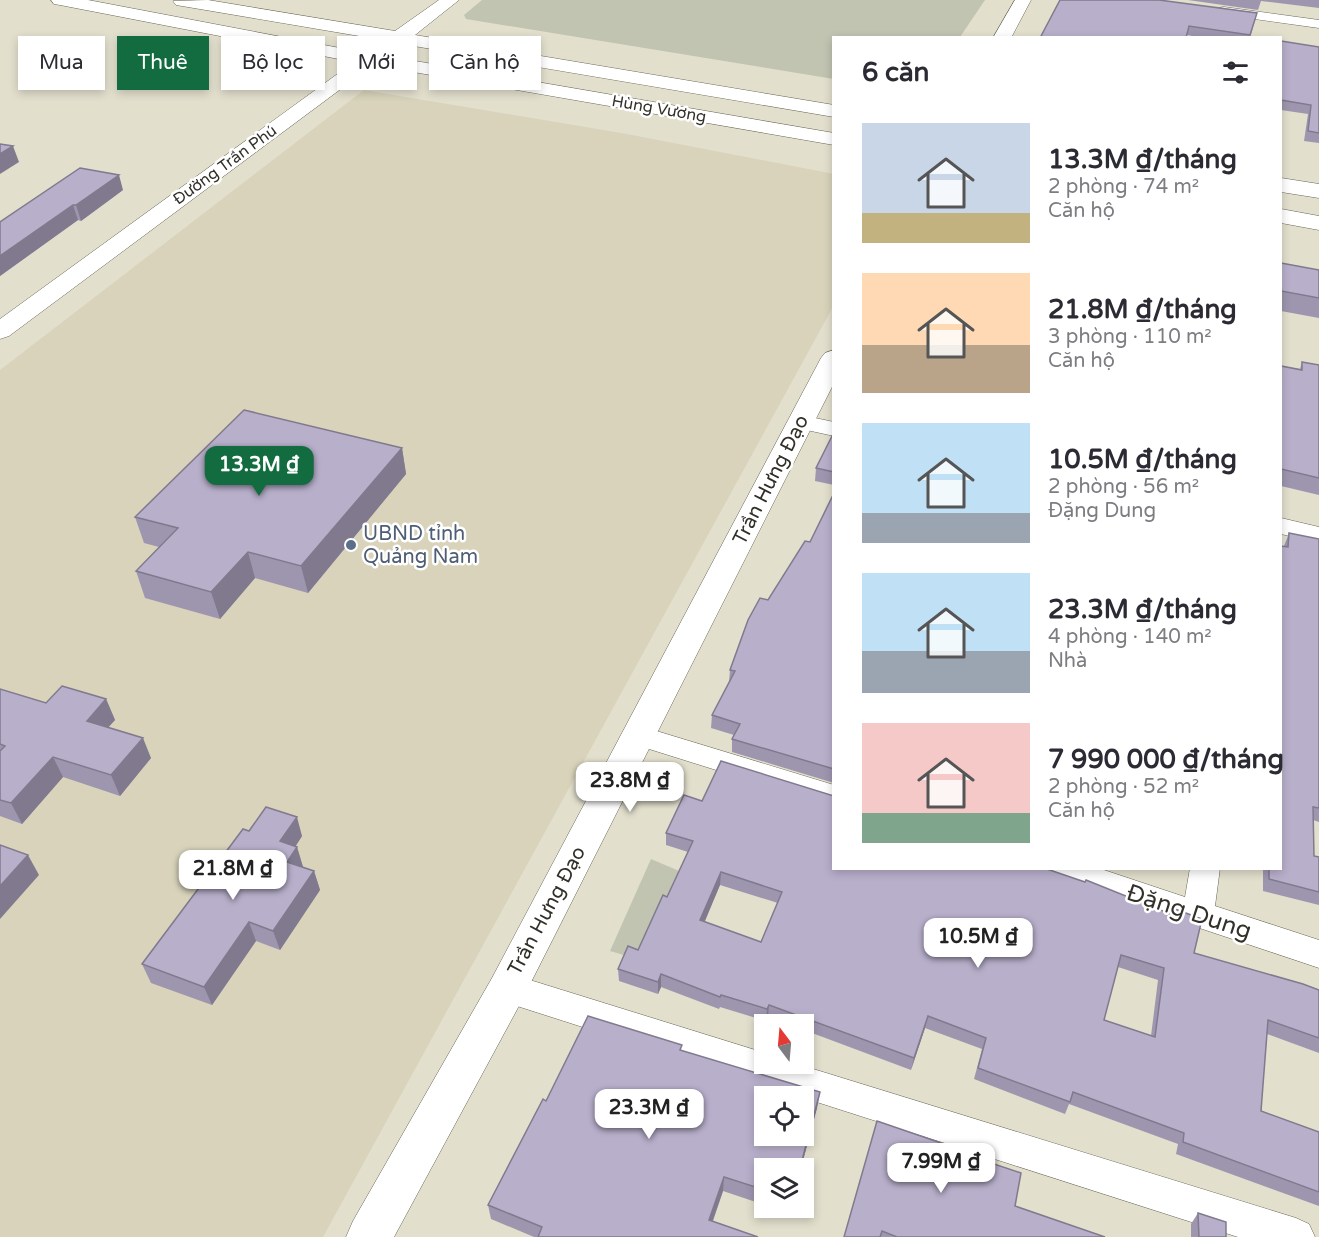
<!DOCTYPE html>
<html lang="vi">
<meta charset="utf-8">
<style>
:root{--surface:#fff;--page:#f7f7f7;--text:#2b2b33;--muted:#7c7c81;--accent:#136c40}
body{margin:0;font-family:"Varela Round",sans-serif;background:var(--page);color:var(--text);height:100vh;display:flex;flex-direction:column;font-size:22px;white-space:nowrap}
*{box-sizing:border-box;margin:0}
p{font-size:20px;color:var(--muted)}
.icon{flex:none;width:33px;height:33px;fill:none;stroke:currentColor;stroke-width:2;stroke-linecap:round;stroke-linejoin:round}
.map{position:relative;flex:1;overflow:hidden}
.sheet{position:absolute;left:832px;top:36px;width:450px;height:834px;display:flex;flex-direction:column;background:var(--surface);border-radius:0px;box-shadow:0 3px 9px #0003}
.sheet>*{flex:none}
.hud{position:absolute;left:18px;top:36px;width:570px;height:54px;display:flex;gap:12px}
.needle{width:39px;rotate:344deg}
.fabs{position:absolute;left:754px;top:1014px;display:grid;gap:12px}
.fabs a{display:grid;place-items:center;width:60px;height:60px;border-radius:0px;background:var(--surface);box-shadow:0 3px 9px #0003;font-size:30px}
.price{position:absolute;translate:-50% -51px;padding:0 14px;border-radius:12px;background:#fff;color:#222;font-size:20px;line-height:39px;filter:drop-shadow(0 2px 3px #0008)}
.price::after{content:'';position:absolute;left:50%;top:36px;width:18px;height:14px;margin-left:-9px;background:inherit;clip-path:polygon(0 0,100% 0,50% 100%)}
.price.current{background:var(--accent);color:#fff}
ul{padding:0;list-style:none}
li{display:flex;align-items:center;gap:18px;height:150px;padding:0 30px}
li span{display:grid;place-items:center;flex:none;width:168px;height:120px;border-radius:0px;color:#555}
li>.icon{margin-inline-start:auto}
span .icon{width:72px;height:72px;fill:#fffc;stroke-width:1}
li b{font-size:26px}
h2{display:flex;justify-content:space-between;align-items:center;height:72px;padding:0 30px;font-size:26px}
.pill{padding:0 21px;border-radius:0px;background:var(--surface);box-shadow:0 3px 9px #0003;font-size:21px;line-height:54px}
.pill.current{background:var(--accent);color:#fff}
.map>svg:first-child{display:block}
.built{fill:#d8d3ba}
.green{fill:#c1c4b1}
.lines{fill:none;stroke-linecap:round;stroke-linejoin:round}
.minor-casing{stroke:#686656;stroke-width:1}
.tertiary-casing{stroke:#686656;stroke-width:1}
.secondary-casing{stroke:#686656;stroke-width:1}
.minor{fill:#fff;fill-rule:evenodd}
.tertiary{fill:#fff;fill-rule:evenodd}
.secondary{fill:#fff;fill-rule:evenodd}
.wall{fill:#9e96af;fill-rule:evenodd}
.shaded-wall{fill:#817a8e}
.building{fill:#b8afcb;stroke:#817a8e;stroke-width:1.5;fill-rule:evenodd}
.service-dot{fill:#5c6f8a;stroke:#fff;stroke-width:2}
.labels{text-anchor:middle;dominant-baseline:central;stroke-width:5;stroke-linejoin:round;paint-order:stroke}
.far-street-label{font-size:16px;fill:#313029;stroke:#fff}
.street-label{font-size:20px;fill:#313029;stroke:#fff}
.service-label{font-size:20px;fill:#4e5e75;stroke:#fff;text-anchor:start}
.near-street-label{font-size:24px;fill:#313029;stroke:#fff}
</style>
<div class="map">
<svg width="1319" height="1237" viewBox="0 0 1319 1237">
<rect width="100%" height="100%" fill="#e2dfcd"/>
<!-- built -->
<path class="built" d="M 364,90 L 627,134 L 834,174 L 834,305 L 323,1237 L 0,1237 L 0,370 Z"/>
<!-- green -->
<g class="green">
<path d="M 482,0 L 985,0 L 960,37 L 834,38 L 834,79 L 466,19 L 464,15 Z"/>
<path d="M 651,859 L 691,876 L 676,905 L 661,902 L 634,958 L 610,951 Z"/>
</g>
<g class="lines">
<!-- minor casing -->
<g class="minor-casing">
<g id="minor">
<path d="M 1224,7 L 1319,20 L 1319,28 L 1219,14 L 1217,11 L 1219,8 Z"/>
<path d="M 801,415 L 834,422 L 834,436 L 793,427 L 790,422 L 793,417 Z"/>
<path d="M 1281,518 L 1319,527 L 1319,543 L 1281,534 Z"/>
<path d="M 640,726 L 834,785 L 834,807 L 630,743 L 626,736 L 630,729 Z"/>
<path d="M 1043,868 L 1098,868 L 1185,897 L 1190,868 L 1220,868 L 1215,906 L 1319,940 L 1319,968 L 1047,877 Z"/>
<path d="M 506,976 L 517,976 L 765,1053 L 765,1064 L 797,1064 L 1296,1218 L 1309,1224 L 1315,1237 L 1238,1237 L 517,1006 L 506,1006 L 494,1001 L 490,991 L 494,981 Z"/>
</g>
</g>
<!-- tertiary casing -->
<g class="tertiary-casing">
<g id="tertiary">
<path d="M 1015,0 L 1031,0 L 1011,38 L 993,38 Z"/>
<path d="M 834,350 L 834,383 L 520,1004 L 394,1237 L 346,1237 L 353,1221 L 492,978 L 821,358 L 825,353 Z"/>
</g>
</g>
<!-- secondary casing -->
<g class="secondary-casing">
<g id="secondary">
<path d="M 51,0 L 88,0 L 366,53 L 383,40 L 182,6 L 176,5 L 173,1 L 208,0 L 395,31 L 439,0 L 459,0 L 415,35 L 834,105 L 834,117 L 402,44 L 386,56 L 834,133 L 834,145 L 373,65 L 9,336 L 0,339 L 0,319 L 354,62 L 60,5 L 54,4 Z"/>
<path d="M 1281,178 L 1319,184 L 1319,198 L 1281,192 Z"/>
<path d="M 1281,209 L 1319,216 L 1319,230 L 1281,223 Z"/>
</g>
</g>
<!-- minor -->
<use href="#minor" class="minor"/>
<!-- tertiary -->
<use href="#tertiary" class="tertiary"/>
<!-- secondary -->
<use href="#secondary" class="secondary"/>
</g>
<!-- wall -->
<g class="wall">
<path d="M 1060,0 L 1257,13 L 1250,38 L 1203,38 L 1187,35 Z"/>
<path d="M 1188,0 L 1319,0 L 1319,8 L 1261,1 L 1258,10 Z"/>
<path d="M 1281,41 L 1319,47 L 1319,143 L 1304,141 L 1308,114 L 1281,110 Z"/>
<path d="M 123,190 L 81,221 L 78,220 L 0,276 L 0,222 Z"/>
<path d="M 1281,263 L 1319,270 L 1319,318 L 1281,311 Z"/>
<path d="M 1302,362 L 1319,365 L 1319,495 L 1281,486 L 1281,366 L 1300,369 Z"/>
<path d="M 834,432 L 834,485 L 815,481 L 816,468 Z"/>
<path d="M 402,448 L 406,474 L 308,593 L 255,578 L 220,619 L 145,598 L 136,571 L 159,547 L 144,543 L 135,517 Z"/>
<path d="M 834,493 L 834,783 L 732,752 L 732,739 L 734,735 L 711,728 L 712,715 L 729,682 L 730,670 L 768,600 L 810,542 Z"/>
<path d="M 1289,533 L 1319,539 L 1319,822 L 1313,820 L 1314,856 L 1319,857 L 1319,905 L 1263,891 L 1263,868 L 1281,868 L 1284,546 Z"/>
<path d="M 0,689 L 46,703 L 106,699 L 115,720 L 108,727 L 151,758 L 120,796 L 63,777 L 22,824 L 0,816 Z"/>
<path d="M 702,801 L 834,868 L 1172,915 L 1175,909 L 1194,953 L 1319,990 L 1319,1053 L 1267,1034 L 1261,1111 L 1319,1132 L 1319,1206 L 1176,1154 L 1178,1144 L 1069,1104 L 1065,1114 L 974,1079 L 982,1049 L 925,1028 L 911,1070 L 804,1030 L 804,1024 L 789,1024 L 768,1017 L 766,1021 L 720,1007 L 719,1009 L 661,987 L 658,994 L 619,981 L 618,969 L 638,950 L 667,897 L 688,852 L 666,845 L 666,833 ZM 720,885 L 778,903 L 761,942 L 704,922 ZM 1118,967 L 1158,980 L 1151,1036 L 1104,1020 Z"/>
<path d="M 249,831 L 302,836 L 295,847 L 297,847 L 303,867 L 314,871 L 320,890 L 280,950 L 256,941 L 212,1005 L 151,983 L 142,964 Z"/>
<path d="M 682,1051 L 817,1108 L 801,1168 L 765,1168 L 765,1205 L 723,1191 L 713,1221 L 758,1237 L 534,1237 L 491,1219 L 488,1205 L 546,1101 Z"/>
<path d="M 943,1147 L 1015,1206 L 1105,1237 L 844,1237 Z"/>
<path d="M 774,1208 L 791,1208 L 790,1213 Z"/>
<path d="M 1198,1213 L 1226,1237 L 1191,1237 L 1191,1224 Z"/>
</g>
<!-- shaded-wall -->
<g class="shaded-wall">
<path d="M 13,146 L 19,162 L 0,174 L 0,154 Z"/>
<path d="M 119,175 L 123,190 L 81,221 L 76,205 Z"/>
<path d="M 73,205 L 78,220 L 0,276 L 0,256 Z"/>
<path d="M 402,448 L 406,474 L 308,593 L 301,566 Z"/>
<path d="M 248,552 L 255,578 L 220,619 L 211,592 Z"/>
<path d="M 106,699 L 115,720 L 96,741 L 87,721 Z"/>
<path d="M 143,738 L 151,758 L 120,796 L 111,775 Z"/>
<path d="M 53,757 L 63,777 L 22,824 L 11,803 Z"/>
<path d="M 297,817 L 302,836 L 286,861 L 280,841 Z"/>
<path d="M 297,847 L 303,867 L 293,881 L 287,862 Z"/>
<path d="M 28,855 L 39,875 L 0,919 L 0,886 Z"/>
<path d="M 314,871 L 320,890 L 280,950 L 273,931 Z"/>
<path d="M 721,872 L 720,885 L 700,933 L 700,920 Z"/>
<path d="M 249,922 L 256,941 L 212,1005 L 204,987 Z"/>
<path d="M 661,974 L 661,987 L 658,994 L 658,982 Z"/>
<path d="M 769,1005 L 768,1017 L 766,1021 L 767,1009 Z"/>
<path d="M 928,1016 L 925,1028 L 911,1070 L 914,1058 Z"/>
<path d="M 820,1092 L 817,1108 L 801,1168 L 800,1168 Z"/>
<path d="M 724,1177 L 723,1191 L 708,1234 L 709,1220 Z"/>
</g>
<!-- building -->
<g class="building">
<path d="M 1060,0 L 1159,0 L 1257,13 L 1250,35 L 1189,26 L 1186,38 L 1040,38 Z"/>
<path d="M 1281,41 L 1319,47 L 1319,133 L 1308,131 L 1311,105 L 1281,100 Z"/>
<path d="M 0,144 L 13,146 L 0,154 Z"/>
<path d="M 80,168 L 119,175 L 76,205 L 73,205 L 0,256 L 0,222 Z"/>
<path d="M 1281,263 L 1319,270 L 1319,298 L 1281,291 Z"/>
<path d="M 1302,362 L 1319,365 L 1319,478 L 1281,469 L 1281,366 L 1302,370 Z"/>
<path d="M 244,410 L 402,448 L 301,566 L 248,552 L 211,592 L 136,571 L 178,528 L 135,517 Z"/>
<path d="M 834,432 L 834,472 L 816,468 Z"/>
<path d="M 834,493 L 834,769 L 732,739 L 740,724 L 712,715 L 735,671 L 730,670 L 748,620 L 760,598 L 768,600 L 805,541 L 810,542 Z"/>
<path d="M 1289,533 L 1319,539 L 1319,808 L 1313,807 L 1314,856 L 1319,857 L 1319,892 L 1269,879 L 1269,868 L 1281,868 L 1281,546 L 1288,547 Z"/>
<path d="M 62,686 L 106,699 L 87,721 L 143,738 L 111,775 L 53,757 L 11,803 L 0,800 L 0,751 L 5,746 L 0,744 L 0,689 L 46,703 Z"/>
<path d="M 721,761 L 834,796 L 834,868 L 1044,868 L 1085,882 L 1086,880 L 1173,915 L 1175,909 L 1202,919 L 1194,953 L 1303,984 L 1319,990 L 1319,1038 L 1268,1020 L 1261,1111 L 1319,1132 L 1319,1192 L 1183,1142 L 1184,1133 L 1073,1092 L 1070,1102 L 978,1068 L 986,1038 L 928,1016 L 914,1058 L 769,1005 L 767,1009 L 721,995 L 720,997 L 661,974 L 658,982 L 618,969 L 628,946 L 638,950 L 663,895 L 667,897 L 693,841 L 666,833 L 684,795 L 702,801 ZM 721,872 L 782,892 L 761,942 L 700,920 ZM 1121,955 L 1164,968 L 1155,1037 L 1104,1020 Z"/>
<path d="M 266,807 L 297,817 L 280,841 L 297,847 L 287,862 L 314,871 L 273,931 L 249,922 L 204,987 L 142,964 L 243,829 L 249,831 Z"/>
<path d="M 0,845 L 28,855 L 0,886 Z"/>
<path d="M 588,1016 L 682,1045 L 680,1050 L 820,1092 L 800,1168 L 765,1168 L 765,1190 L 724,1177 L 709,1220 L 758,1237 L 538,1237 L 542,1227 L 488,1205 L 543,1099 L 546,1101 ZM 765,1096 L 804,1096 L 804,1136 L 765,1136 Z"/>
<path d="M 877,1121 L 944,1144 L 943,1147 L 1021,1173 L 1015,1206 L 1105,1237 L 897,1237 L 882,1231 L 880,1237 L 844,1237 Z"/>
<path d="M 1198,1213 L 1226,1222 L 1226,1237 L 1199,1237 Z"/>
</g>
<!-- markers -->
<circle class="service-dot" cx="351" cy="545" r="6"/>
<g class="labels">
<!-- far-street labels -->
<g class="far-street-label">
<text transform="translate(659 109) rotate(10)">Hùng Vương</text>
<text transform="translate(225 165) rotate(-36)">Đường Trần Phú</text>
</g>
<!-- street labels -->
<g class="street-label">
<text transform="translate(771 480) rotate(-63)">Trần Hưng Đạo</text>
<text transform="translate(547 911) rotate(-62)">Trần Hưng Đạo</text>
</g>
<!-- service labels -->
<g class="service-label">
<text x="363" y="534">UBND tỉnh<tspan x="363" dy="23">Quảng Nam</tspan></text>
</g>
<!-- near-street labels -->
<g class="near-street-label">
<text transform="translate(1189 912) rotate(18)">Đặng Dung</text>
</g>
</g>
</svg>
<div class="fabs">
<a><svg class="needle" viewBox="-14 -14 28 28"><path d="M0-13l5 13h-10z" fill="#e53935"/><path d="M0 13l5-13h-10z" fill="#7c7c81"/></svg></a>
<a><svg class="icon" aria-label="locate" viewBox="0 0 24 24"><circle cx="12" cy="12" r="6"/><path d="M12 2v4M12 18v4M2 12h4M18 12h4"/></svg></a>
<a><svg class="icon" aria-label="layers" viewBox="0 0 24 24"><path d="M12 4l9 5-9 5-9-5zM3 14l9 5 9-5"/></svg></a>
</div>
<b class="price current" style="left:259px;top:497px">13.3M ₫</b>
<b class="price" style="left:630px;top:813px">23.8M ₫</b>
<b class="price" style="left:233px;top:901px">21.8M ₫</b>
<b class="price" style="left:978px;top:969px">10.5M ₫</b>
<b class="price" style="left:649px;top:1140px">23.3M ₫</b>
<b class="price" style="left:941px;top:1194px">7.99M ₫</b>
<div class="hud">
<a class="pill">Mua</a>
<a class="pill current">Thuê</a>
<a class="pill">Bộ lọc</a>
<a class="pill">Mới</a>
<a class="pill">Căn hộ</a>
</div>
<section class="sheet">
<h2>6 căn<svg class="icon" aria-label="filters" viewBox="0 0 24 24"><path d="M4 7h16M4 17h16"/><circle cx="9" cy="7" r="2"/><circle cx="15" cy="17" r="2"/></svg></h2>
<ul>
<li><span style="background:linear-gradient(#c9d6e8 75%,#c2b280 0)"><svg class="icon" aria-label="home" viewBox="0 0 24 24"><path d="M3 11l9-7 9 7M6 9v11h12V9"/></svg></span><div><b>13.3M ₫/tháng</b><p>2 phòng · 74 m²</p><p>Căn hộ</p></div></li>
<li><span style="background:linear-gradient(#ffd9b3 60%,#b9a48a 0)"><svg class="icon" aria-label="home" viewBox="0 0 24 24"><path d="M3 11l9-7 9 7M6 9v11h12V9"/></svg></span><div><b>21.8M ₫/tháng</b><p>3 phòng · 110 m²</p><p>Căn hộ</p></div></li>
<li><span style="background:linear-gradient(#bfe0f5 75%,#9aa5b1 0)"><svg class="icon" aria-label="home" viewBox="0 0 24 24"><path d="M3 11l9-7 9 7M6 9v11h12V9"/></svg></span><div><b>10.5M ₫/tháng</b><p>2 phòng · 56 m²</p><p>Đặng Dung</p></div></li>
<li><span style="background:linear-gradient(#bfe0f5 65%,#9aa5b1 0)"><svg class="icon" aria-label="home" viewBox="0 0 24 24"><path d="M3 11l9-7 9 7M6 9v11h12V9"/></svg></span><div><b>23.3M ₫/tháng</b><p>4 phòng · 140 m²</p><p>Nhà</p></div></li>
<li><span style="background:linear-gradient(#f6c9c9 75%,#7fa58c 0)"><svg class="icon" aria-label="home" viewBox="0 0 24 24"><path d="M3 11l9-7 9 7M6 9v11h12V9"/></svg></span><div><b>7 990 000 ₫/tháng</b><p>2 phòng · 52 m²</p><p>Căn hộ</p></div></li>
</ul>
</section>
</div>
